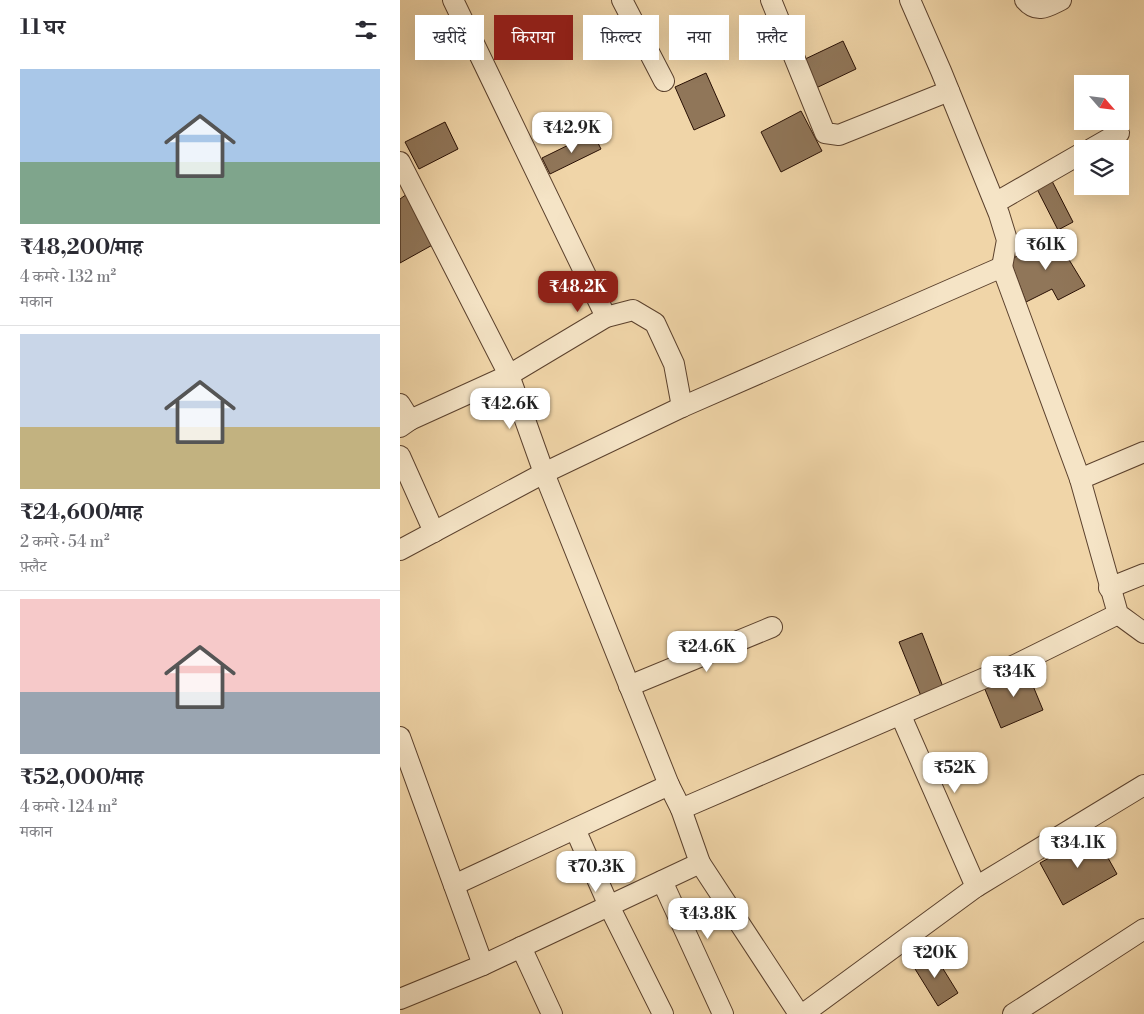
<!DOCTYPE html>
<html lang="hi">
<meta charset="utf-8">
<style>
:root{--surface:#fff;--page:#f7f7f7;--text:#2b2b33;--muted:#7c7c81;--line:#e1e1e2;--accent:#8f2418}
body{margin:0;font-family:"Libre Bodoni","Noto Serif Devanagari",serif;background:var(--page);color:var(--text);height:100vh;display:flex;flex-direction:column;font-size:19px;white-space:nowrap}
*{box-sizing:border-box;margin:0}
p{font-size:16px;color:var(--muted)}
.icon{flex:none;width:28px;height:28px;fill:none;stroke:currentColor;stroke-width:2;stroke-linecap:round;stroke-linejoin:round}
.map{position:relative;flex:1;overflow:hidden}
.sheet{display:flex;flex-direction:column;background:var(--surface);width:400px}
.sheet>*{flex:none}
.top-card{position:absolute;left:15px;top:15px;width:475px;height:45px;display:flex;gap:10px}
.needle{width:32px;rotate:118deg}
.tools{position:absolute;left:674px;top:75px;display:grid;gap:10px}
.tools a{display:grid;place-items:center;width:55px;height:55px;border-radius:0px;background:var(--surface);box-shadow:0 5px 20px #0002;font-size:25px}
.price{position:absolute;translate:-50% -42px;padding:0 11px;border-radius:10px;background:#fff;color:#222;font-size:16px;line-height:32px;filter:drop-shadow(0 1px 2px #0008)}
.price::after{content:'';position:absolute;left:50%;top:30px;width:15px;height:11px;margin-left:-8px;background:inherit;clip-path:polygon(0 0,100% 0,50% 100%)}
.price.selected{background:var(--accent);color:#fff}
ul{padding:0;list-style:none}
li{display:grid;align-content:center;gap:10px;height:265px;padding:0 20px}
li+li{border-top:1px solid var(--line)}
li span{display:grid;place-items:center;height:155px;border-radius:0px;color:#555}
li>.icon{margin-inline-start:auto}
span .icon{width:90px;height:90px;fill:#fffc;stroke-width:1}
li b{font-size:21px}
h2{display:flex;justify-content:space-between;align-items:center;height:60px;padding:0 20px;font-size:21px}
.chip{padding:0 18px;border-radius:0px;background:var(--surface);box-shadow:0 5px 20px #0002;font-size:18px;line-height:45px}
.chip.selected{background:var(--accent);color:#fff}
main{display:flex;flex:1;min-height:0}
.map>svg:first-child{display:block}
.building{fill:#907659;stroke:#291004}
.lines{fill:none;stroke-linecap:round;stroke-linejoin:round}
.street-casing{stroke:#5b412d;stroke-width:22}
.street{stroke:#f5e4c6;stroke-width:20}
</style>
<main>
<section class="sheet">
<h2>11 घर<svg class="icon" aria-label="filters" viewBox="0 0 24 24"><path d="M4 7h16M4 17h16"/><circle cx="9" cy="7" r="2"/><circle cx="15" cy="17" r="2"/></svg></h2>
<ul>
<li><span style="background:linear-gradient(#a9c7e8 60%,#7fa58c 0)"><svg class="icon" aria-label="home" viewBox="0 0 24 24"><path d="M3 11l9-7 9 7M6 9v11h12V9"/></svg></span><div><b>₹48,200/माह</b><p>4 कमरे · 132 m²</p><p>मकान</p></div></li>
<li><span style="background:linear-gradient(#c9d6e8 60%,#c2b280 0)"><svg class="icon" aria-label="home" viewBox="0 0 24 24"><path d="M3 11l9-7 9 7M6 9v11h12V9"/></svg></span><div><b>₹24,600/माह</b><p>2 कमरे · 54 m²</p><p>फ़्लैट</p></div></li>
<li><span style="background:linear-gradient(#f6c9c9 60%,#9aa5b1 0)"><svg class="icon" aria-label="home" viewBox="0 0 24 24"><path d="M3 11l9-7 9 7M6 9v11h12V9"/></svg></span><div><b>₹52,000/माह</b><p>4 कमरे · 124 m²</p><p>मकान</p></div></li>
</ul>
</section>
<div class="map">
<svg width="744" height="1014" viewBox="0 0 744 1014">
<rect width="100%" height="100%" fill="#f0d5a8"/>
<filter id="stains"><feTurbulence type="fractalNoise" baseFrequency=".004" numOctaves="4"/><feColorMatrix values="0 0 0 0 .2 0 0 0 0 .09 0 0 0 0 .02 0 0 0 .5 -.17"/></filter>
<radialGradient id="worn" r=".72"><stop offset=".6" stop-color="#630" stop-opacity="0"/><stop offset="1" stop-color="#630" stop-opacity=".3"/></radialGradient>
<!-- building -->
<g class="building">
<path d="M 443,41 L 456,69 L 414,89 L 401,61 Z"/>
<path d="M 306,73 L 325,116 L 294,130 L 275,87 Z"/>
<path d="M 401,111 L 422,151 L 381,172 L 361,132 Z"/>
<path d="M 45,122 L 58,149 L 19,169 L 5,142 Z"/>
<path d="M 193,133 L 201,149 L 150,174 L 142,158 Z"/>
<path d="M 652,181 L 673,222 L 658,230 L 637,189 Z"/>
<path d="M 7,194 L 36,243 L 0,263 L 0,199 Z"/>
<path d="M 654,235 L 685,286 L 658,300 L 652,289 L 626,302 L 610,260 Z"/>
<path d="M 522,633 L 543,687 L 521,696 L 499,642 Z"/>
<path d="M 626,669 L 643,710 L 601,728 L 584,687 Z"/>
<path d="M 694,833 L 717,874 L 663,905 L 640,863 Z"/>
<path d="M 532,951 L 558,993 L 538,1006 L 512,964 Z"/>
</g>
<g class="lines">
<!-- street casing -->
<g class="street-casing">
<g id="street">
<path d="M 53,0 L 206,317"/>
<path d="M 222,0 L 264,81"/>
<path d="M 371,0 L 425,133 L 439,135 L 549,91"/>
<path d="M 510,0 L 541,71 L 599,214 L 607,240 L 602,267"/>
<path d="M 625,0 C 637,14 647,7 661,0"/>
<path d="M 691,149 L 719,133"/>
<path d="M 0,162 L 109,375 L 144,473 L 269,785 L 281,809 L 617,664 L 718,614"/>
<path d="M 595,203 L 682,153"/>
<path d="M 0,404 L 10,420 L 0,427"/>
<path d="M 10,420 L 109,375 L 206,317 L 233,310 L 255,323 L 274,364 L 282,407"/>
<path d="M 0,456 L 34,532"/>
<path d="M 680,479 L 744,452"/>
<path d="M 0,550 L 144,473 L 282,407 L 602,267 L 680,479 L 718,614 L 744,633"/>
<path d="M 709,588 L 744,574"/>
<path d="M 229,686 L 372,627"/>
<path d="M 501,716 L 576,887"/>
<path d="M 0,737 L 83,965 L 0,999"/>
<path d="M 175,829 L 209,906 L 263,1014"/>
<path d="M 300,863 L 399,1014"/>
<path d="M 262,881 L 323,1014"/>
<path d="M 54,885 L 269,785"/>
<path d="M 121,947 L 152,1014"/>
<path d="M 83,965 L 300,863 L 281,809"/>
<path d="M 403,1014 L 576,887 L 744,785"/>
<path d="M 613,1014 L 744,929"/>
</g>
</g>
<!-- street -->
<use href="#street" class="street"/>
</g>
<rect width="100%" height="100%" filter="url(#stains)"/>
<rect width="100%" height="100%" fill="url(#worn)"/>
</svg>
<div class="tools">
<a><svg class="needle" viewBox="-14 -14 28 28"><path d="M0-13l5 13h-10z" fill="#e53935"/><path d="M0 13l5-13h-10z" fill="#7c7c81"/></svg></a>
<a><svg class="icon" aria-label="layers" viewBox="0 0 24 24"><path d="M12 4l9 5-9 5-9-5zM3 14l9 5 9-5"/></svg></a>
</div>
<b class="price" style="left:172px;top:154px">₹42.9K</b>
<b class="price" style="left:646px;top:271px">₹61K</b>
<b class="price selected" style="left:178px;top:313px">₹48.2K</b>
<b class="price" style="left:110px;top:430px">₹42.6K</b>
<b class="price" style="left:307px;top:673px">₹24.6K</b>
<b class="price" style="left:614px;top:698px">₹34K</b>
<b class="price" style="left:555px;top:794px">₹52K</b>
<b class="price" style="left:678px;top:869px">₹34.1K</b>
<b class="price" style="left:196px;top:893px">₹70.3K</b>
<b class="price" style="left:308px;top:940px">₹43.8K</b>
<b class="price" style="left:535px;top:979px">₹20K</b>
<div class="top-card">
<a class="chip">खरीदें</a>
<a class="chip selected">किराया</a>
<a class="chip">फ़िल्टर</a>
<a class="chip">नया</a>
<a class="chip">फ़्लैट</a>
</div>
</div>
</main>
